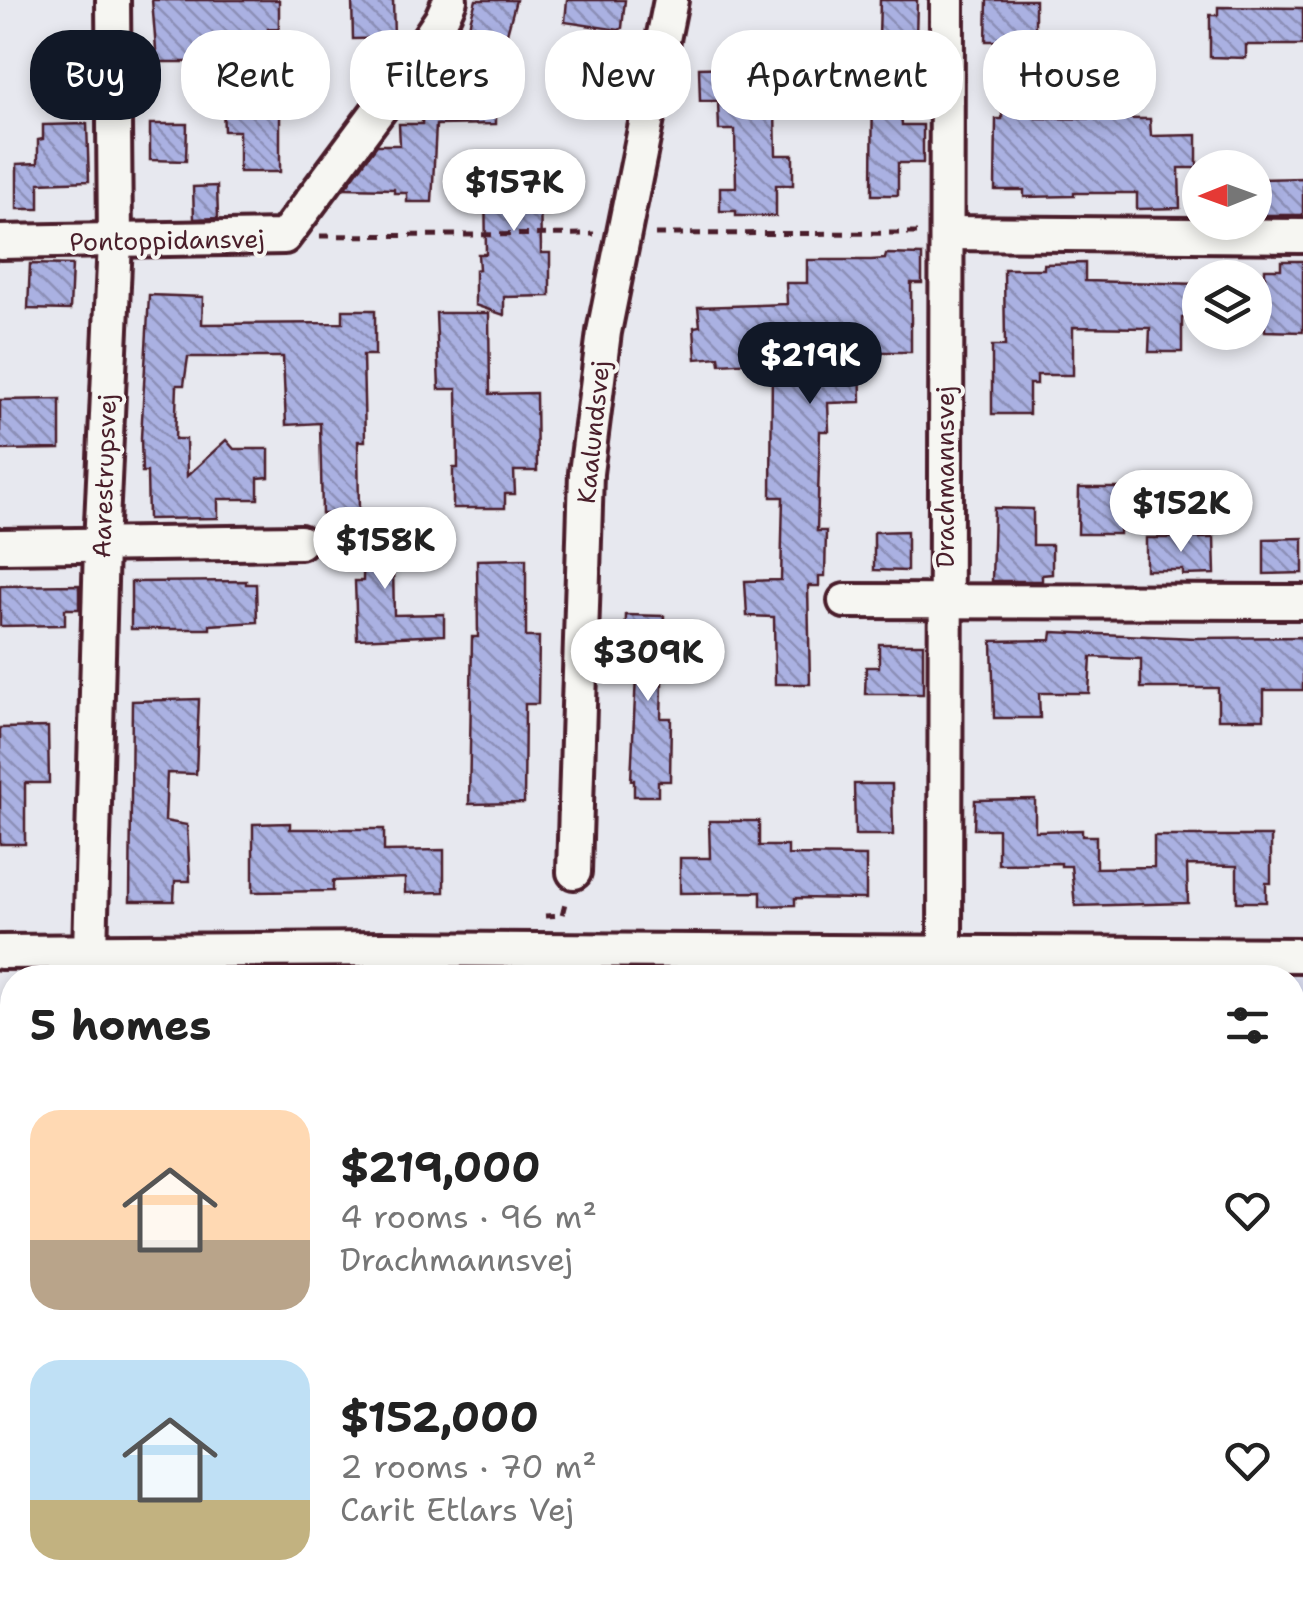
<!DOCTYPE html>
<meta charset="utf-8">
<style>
:root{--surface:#fff;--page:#f2f2f2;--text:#222;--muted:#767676;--accent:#111827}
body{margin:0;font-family:"Shantell Sans",sans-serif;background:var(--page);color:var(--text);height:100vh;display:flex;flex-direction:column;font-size:38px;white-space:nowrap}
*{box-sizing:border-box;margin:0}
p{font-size:32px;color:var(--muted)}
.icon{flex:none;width:55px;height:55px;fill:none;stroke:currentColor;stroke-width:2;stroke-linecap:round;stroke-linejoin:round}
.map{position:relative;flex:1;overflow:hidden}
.side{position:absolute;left:0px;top:965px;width:1305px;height:642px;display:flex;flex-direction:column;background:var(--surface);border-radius:40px 40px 0 0;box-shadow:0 5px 15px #0003}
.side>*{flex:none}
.hud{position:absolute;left:30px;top:30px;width:1245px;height:90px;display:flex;gap:20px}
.needle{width:65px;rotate:269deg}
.buttons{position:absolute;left:1182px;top:150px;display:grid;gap:20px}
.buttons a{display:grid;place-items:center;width:90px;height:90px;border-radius:50%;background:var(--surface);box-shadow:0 5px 15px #0003;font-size:50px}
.price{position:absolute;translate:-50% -85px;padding:0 22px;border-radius:35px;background:#fff;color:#222;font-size:32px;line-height:65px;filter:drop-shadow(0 2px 5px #0008)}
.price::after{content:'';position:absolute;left:50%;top:60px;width:30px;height:22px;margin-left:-15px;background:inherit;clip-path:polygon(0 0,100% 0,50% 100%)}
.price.selected{background:var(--accent);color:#fff}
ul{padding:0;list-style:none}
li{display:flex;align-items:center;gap:30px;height:250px;padding:0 30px}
li span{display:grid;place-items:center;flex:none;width:280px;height:200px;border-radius:30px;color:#555}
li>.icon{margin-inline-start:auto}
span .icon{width:120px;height:120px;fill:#fffc;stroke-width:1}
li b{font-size:42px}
h2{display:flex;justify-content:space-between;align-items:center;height:120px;padding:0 30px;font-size:42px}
.tag{padding:0 35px;border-radius:40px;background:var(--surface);box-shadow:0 5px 15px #0003;font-size:35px;line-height:90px}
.tag.selected{background:var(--accent);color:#fff}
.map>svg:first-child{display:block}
.built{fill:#d5d8eb}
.grass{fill:#b9e6a4;stroke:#828268;stroke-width:2.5}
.building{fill:url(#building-back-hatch);stroke:#4a1f2b;stroke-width:2.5}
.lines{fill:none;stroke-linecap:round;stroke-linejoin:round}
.minor-casing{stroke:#4a1f2b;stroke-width:40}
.path{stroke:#4a1f2b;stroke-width:5;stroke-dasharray:10 8;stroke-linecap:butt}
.minor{stroke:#f6f6f2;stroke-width:32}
.labels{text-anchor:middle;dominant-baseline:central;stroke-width:8;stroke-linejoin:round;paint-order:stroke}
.street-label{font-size:25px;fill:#4a1f2b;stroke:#f6f6f2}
</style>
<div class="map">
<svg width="1303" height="1607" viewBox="0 0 1303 1607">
<defs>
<pattern id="building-back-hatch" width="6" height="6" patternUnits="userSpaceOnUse" patternTransform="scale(2.5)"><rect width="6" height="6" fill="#aab1e2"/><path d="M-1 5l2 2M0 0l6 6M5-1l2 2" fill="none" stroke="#8c8fb7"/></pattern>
</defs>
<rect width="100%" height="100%" fill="#e7e8ef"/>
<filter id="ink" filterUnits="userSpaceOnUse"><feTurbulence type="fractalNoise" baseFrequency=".01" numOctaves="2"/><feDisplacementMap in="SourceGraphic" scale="20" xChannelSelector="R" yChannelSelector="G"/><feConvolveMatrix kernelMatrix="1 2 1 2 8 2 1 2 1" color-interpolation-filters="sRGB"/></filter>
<g filter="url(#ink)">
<!-- built -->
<path class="built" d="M 1034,975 L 1303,976 L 1303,1607 L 911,1607 L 911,1595 L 1292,1595 L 1292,978 L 996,977 Z"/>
<!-- grass -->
<path class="grass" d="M 926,1595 L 1059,1595 L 1060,1607 L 926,1607 Z"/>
<!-- building -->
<g class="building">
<path d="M 152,0 L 279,0 L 279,29 L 268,29 L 268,62 L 157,62 Z"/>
<path d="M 352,0 L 393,0 L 394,38 L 353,39 Z"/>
<path d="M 476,0 L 516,0 L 495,78 L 509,77 L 509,101 L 496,101 L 496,124 L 436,125 L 432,202 L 407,202 L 407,193 L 394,193 L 394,189 L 345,188 L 377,145 L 400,145 L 399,124 L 422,124 L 422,101 L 435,101 L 435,78 L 439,78 L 450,43 L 463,47 Z"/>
<path d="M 567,0 L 625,0 L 622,28 L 619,30 L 565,22 Z"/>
<path d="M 880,0 L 917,0 L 916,40 L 879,39 Z"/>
<path d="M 987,0 L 1035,0 L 1035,31 L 1044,31 L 1045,72 L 1036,72 L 1036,118 L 1150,119 L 1151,136 L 1197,135 L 1197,168 L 1179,168 L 1180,208 L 1137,209 L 1137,193 L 1074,193 L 1074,196 L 1024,197 L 1024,190 L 995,190 L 996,119 L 1002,119 L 1002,41 L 986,41 Z"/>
<path d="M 1218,7 L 1303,8 L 1303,45 L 1246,45 L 1246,58 L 1210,57 L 1210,15 L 1218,15 Z"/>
<path d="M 873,63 L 898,63 L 902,125 L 923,125 L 923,163 L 898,163 L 898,195 L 872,195 Z"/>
<path d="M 774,66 L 776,155 L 793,155 L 793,185 L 776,185 L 776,216 L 736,216 L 736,211 L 720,211 L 720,187 L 736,187 L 735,130 L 719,130 L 718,101 L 700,101 L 699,68 Z"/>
<path d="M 280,106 L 280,172 L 239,172 L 239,131 L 224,131 L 223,107 Z"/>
<path d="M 87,124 L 89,181 L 39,183 L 39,209 L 17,209 L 17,164 L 38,163 L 38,140 L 43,139 L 43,125 Z"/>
<path d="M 150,124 L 187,124 L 186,161 L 150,160 Z"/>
<path d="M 549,155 L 550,187 L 540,187 L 541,253 L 550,253 L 550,296 L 504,297 L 504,315 L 475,305 L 475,270 L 479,269 L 478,254 L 486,254 L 485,184 L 496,183 L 495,156 Z"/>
<path d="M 1303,178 L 1303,215 L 1255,215 L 1255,179 Z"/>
<path d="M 217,186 L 218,218 L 194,219 L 193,187 Z"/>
<path d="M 886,254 L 922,255 L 922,283 L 911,283 L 911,352 L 860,352 L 861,402 L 828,403 L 829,431 L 820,431 L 817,531 L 826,531 L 825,576 L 819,576 L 819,586 L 808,586 L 810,684 L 775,684 L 774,617 L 747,616 L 745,581 L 781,580 L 783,497 L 771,497 L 772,361 L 720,364 L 719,357 L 696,359 L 694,327 L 700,326 L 698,307 L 787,304 L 786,283 L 807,283 L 807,260 L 871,260 L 885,259 Z"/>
<path d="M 1281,261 L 1303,261 L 1303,332 L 1265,331 L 1265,269 L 1281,269 Z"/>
<path d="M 1085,263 L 1085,281 L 1200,284 L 1200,318 L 1182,318 L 1182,352 L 1149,352 L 1150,328 L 1073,327 L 1073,375 L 1037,375 L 1037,384 L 1029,384 L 1029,414 L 992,414 L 992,346 L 1005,346 L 1004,269 L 1044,269 L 1044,264 Z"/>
<path d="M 30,264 L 72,265 L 70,310 L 28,309 Z"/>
<path d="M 149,295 L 203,297 L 202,324 L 343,323 L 343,310 L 375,310 L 375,355 L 363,355 L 365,441 L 358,441 L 359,514 L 322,514 L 320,423 L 286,425 L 283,357 L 188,357 L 184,385 L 177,385 L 175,439 L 186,439 L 187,476 L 226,440 L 234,449 L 269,449 L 269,477 L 258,478 L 258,499 L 218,499 L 218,518 L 148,519 L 147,472 L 142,472 L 141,438 Z"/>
<path d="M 436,313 L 489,313 L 490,394 L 536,393 L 537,471 L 514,471 L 515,494 L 505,494 L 505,508 L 453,508 L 453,468 L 458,468 L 457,389 L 439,389 Z"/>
<path d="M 60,399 L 60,449 L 0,450 L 0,400 Z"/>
<path d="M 1079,488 L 1121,488 L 1120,534 L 1078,534 Z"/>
<path d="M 994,508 L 1033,509 L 1033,545 L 1052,545 L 1052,574 L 1042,575 L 1042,581 L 992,581 Z"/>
<path d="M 364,520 L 392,520 L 394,615 L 444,614 L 444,635 L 357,639 L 355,581 L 363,581 Z"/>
<path d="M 907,531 L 907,571 L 874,570 L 874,532 Z"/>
<path d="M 1146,538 L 1214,538 L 1215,574 L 1183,575 L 1183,570 L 1146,570 Z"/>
<path d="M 1303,538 L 1303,573 L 1264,574 L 1264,539 Z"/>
<path d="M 526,559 L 526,637 L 539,637 L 538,704 L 525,704 L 524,803 L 469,804 L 472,637 L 478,637 L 477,560 Z"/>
<path d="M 246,581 L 246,584 L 256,584 L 257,622 L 210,625 L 210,629 L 131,629 L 131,582 Z"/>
<path d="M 79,585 L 79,609 L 65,609 L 65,625 L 0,626 L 0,586 Z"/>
<path d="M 626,615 L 664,616 L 661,718 L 671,718 L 670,781 L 658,781 L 658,796 L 634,796 L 634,780 L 631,780 L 636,676 L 624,676 Z"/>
<path d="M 1052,632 L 1196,638 L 1303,637 L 1303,690 L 1264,690 L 1264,719 L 1218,719 L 1218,688 L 1141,688 L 1141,659 L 1091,657 L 1089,693 L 1039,693 L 1040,718 L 994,718 L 992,641 L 1051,640 Z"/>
<path d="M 879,644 L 923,644 L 923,694 L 865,694 L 866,667 L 879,667 Z"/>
<path d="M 199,699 L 196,774 L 167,773 L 165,821 L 187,825 L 190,881 L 175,881 L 174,901 L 130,901 L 132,701 Z"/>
<path d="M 48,727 L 49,783 L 25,783 L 25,844 L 0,844 L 0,728 Z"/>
<path d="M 854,784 L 892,784 L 893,835 L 855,835 Z"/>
<path d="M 1035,799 L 1035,831 L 1082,830 L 1082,836 L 1096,836 L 1096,868 L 1154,867 L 1154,836 L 1271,836 L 1271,883 L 1266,883 L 1266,902 L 1237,902 L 1237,866 L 1187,865 L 1188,903 L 1075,906 L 1071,866 L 1061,866 L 1061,863 L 998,864 L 998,829 L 974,829 L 975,800 Z"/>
<path d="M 709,821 L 759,821 L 759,846 L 788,846 L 788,855 L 866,856 L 866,899 L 795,898 L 795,905 L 761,906 L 761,892 L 680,893 L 680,858 L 710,858 Z"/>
<path d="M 290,823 L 290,829 L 384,829 L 384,851 L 444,850 L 444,892 L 405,893 L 405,878 L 333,881 L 333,891 L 253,892 L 253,824 Z"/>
</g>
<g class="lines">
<!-- minor casing -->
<g class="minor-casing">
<g id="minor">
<path d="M 947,233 L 1303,236"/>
<path d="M 0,242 L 284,237 L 396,87 L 441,20 L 450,0"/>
<path d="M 0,546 L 300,542"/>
<path d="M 845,601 L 1303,602"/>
<path d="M 574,872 L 586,473 L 604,332 L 671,0"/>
<path d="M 90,951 L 101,545 L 115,242 L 113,0"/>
<path d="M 0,952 L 386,949 L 1303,955"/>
<path d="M 945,954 L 947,0"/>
<path d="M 0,1302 L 12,1302"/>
<path d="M 771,1607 L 771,1595"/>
</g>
</g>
<!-- path -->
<g class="path">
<path d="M 655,234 L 919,233"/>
<path d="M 320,236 L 594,234"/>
<path d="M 545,916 L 562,915 L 566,899"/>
</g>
<!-- minor -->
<use href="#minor" class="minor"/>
</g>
</g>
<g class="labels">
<!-- street labels -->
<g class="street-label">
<text transform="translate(167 240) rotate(-1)">Pontoppidansvej</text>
<text transform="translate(593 432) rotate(-84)">Kaalundsvej</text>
<text transform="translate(104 476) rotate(-88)">Aarestrupsvej</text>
<text transform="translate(945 477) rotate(-90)">Drachmannsvej</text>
</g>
</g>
</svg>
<div class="buttons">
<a><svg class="needle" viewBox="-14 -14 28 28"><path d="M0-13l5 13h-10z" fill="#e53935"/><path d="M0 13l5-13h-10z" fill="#767676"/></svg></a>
<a><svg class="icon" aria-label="layers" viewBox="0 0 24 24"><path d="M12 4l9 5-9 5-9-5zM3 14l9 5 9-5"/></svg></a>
</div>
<b class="price" style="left:514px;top:234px">$157K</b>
<b class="price selected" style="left:810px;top:407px">$219K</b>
<b class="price" style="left:1181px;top:555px">$152K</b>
<b class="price" style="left:385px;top:592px">$158K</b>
<b class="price" style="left:648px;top:704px">$309K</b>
<div class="hud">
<a class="tag selected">Buy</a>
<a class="tag">Rent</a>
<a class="tag">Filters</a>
<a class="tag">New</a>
<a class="tag">Apartment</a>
<a class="tag">House</a>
</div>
<section class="side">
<h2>5 homes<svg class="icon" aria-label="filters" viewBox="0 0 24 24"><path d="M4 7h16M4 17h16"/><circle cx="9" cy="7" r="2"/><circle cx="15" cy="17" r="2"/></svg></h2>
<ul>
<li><span style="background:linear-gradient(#ffd9b3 65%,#b9a48a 0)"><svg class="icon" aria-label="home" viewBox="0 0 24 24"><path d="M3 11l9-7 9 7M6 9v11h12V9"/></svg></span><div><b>$219,000</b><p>4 rooms · 96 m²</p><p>Drachmannsvej</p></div><svg class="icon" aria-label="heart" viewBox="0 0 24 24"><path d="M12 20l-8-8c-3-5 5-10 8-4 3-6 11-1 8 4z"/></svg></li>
<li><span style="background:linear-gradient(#bfe0f5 70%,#c2b280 0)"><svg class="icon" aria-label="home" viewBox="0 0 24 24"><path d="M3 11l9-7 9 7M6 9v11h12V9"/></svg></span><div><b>$152,000</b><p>2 rooms · 70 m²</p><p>Carit Etlars Vej</p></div><svg class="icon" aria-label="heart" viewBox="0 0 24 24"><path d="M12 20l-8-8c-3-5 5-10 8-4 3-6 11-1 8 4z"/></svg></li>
</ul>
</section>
</div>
